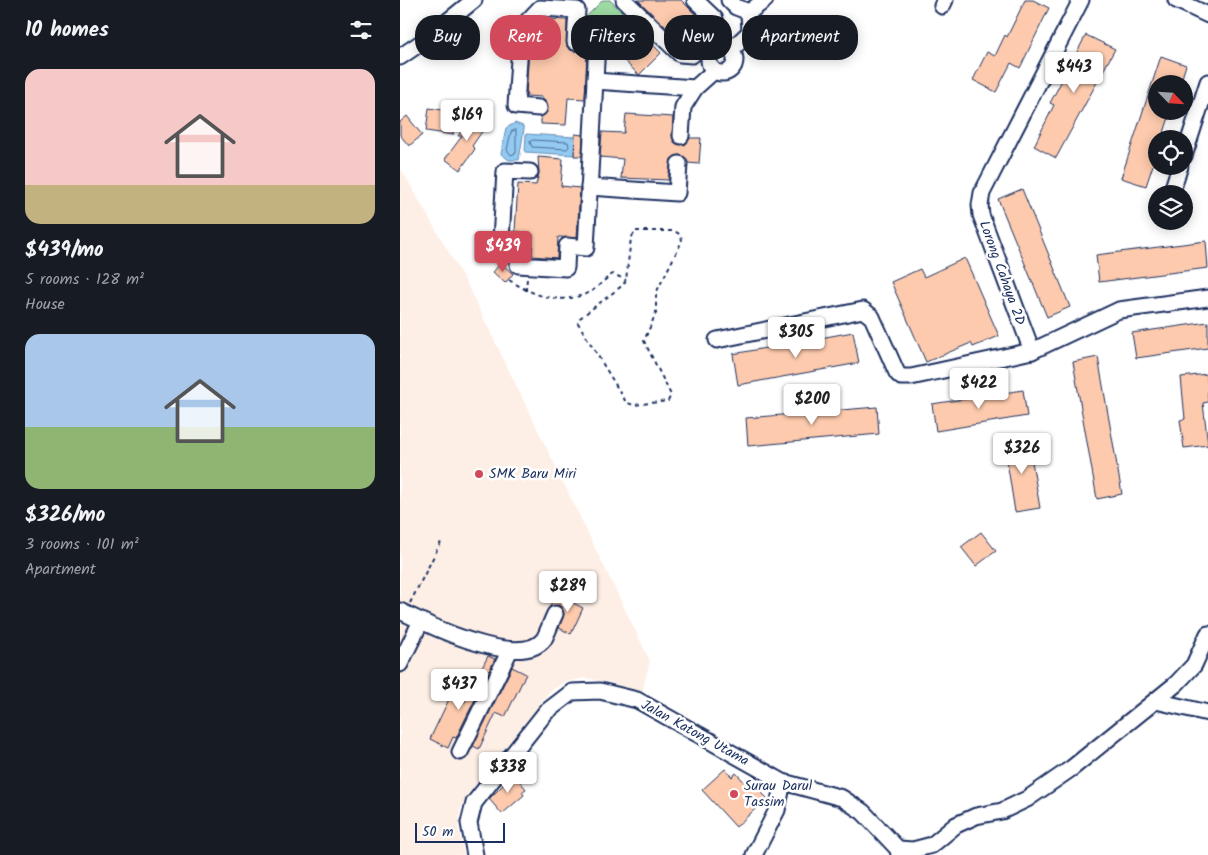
<!DOCTYPE html>
<meta charset="utf-8">
<style>
:root{--surface:#171b24;--page:#20242c;--text:#f1f3f6;--muted:#9ea1a6;--accent:#d1495b}
body{margin:0;font-family:Kalam,sans-serif;background:var(--page);color:var(--text);height:100vh;display:flex;flex-direction:column;font-size:19px;white-space:nowrap}
*{box-sizing:border-box;margin:0}
p{font-size:16px;color:var(--muted)}
.icon{flex:none;width:28px;height:28px;fill:none;stroke:currentColor;stroke-width:2;stroke-linecap:round;stroke-linejoin:round}
.map{position:relative;flex:1;overflow:hidden}
.drawer{display:flex;flex-direction:column;background:var(--surface);width:400px}
.drawer>*{flex:none}
.top-card{position:absolute;left:15px;top:15px;width:475px;height:45px;display:flex;gap:10px}
.needle{width:32px;rotate:115deg}
.tools{position:absolute;left:748px;top:75px;display:grid;gap:10px}
.tools a{display:grid;place-items:center;width:45px;height:45px;border-radius:50%;background:var(--surface);box-shadow:0 2px 12px #0003;font-size:25px}
.scale{position:absolute;left:15px;bottom:12px;width:90px;box-sizing:border-box;padding-left:5px;border:2px solid #1b2f5e;border-top:0;font-size:14px;line-height:18px;white-space:nowrap;color:#1b2f5e;-webkit-text-stroke:4px #fff;paint-order:stroke}
.price{position:absolute;translate:-50% -42px;padding:0 11px;border-radius:5px;background:#fff;color:#222;font-size:16px;line-height:32px;filter:drop-shadow(0 1px 2px #0008)}
.price::after{content:'';position:absolute;left:50%;top:30px;width:15px;height:11px;margin-left:-8px;background:inherit;clip-path:polygon(0 0,100% 0,50% 100%)}
.price.selected{background:var(--accent);color:#fff}
ul{padding:0;list-style:none}
li{display:grid;align-content:center;gap:10px;height:265px;padding:0 25px}
li span{display:grid;place-items:center;height:155px;border-radius:15px;color:#555}
li>.icon{margin-inline-start:auto}
span .icon{width:90px;height:90px;fill:#fffc;stroke-width:1}
li b{font-size:21px}
h2{display:flex;justify-content:space-between;align-items:center;height:60px;padding:0 25px;font-size:21px}
.chip{padding:0 18px;border-radius:20px;background:var(--surface);box-shadow:0 2px 12px #0003;font-size:18px;line-height:45px}
.chip.selected{background:var(--accent);color:#fff}
main{display:flex;flex:1;min-height:0}
.map>svg:first-child{display:block}
.built{fill:#feefe6}
.green{fill:#9ddba3;stroke:#5c8580}
.water{fill:#93caf1;stroke:#638cb6}
.lines{fill:none;stroke-linecap:round;stroke-linejoin:round}
.shore{stroke:#4b6d99;stroke-width:1}
.building{fill:#fdcaad;stroke:#1b2f5e}
.minor-casing{stroke:#1b2f5e;stroke-width:19}
.path{stroke:#1b2f5e;stroke-width:2;stroke-dasharray:4 4;stroke-linecap:butt}
.minor{stroke:#fff;stroke-width:15}
.poi-dot{fill:#d1495b;stroke:#fff;stroke-width:2}
.labels{text-anchor:middle;dominant-baseline:central;stroke-width:5;stroke-linejoin:round;paint-order:stroke}
.street-label{font-size:14px;fill:#1b2f5e;stroke:#fff}
.poi-label{font-size:14px;fill:#1b2f5e;stroke:#fff;text-anchor:start}
</style>
<main>
<section class="drawer">
<h2>10 homes<svg class="icon" aria-label="filters" viewBox="0 0 24 24"><path d="M4 7h16M4 17h16"/><circle cx="9" cy="7" r="2"/><circle cx="15" cy="17" r="2"/></svg></h2>
<ul>
<li><span style="background:linear-gradient(#f6c9c9 75%,#c2b280 0)"><svg class="icon" aria-label="home" viewBox="0 0 24 24"><path d="M3 11l9-7 9 7M6 9v11h12V9"/></svg></span><div><b>$439/mo</b><p>5 rooms · 128 m²</p><p>House</p></div></li>
<li><span style="background:linear-gradient(#a9c7e8 60%,#8fb573 0)"><svg class="icon" aria-label="home" viewBox="0 0 24 24"><path d="M3 11l9-7 9 7M6 9v11h12V9"/></svg></span><div><b>$326/mo</b><p>3 rooms · 101 m²</p><p>Apartment</p></div></li>
</ul>
</section>
<div class="map">
<svg width="808" height="855" viewBox="0 0 808 855">
<rect width="100%" height="100%" fill="#fff"/>
<filter id="ink" filterUnits="userSpaceOnUse"><feTurbulence type="fractalNoise" baseFrequency=".02" numOctaves="2"/><feDisplacementMap in="SourceGraphic" scale="10" xChannelSelector="R" yChannelSelector="G"/><feConvolveMatrix kernelMatrix="1 2 1 2 8 2 1 2 1" color-interpolation-filters="sRGB"/></filter>
<g filter="url(#ink)">
<!-- built -->
<path class="built" d="M 0,167 L 68,286 L 250,661 L 242,693 L 212,683 L 185,678 L 165,682 L 150,691 L 68,794 L 61,808 L 58,826 L 64,855 L 0,855 Z"/>
<!-- green -->
<path class="green" d="M 203,0 L 210,0 L 228,18 L 207,39 L 186,17 Z"/>
<!-- water -->
<g class="water">
<path d="M 115,123 L 123,126 L 124,129 L 119,160 L 109,160 L 101,154 L 106,128 Z"/>
<path d="M 126,134 L 175,137 L 174,155 L 125,152 Z"/>
</g>
<g class="lines">
<!-- shore -->
<g class="shore">
<path d="M 116,130 L 116,153 L 111,155 L 107,150 L 111,132 Z"/>
<path d="M 133,140 L 168,142 L 169,147 L 167,149 L 132,147 L 130,142 Z"/>
</g>
</g>
<!-- building -->
<g class="building">
<path d="M 238,0 L 281,0 L 305,24 L 305,28 L 288,45 L 284,45 Z"/>
<path d="M 625,0 L 633,0 L 649,8 L 620,68 L 611,63 L 596,92 L 573,80 L 587,52 L 595,56 L 605,35 L 607,37 Z"/>
<path d="M 147,19 L 167,20 L 167,47 L 174,51 L 187,52 L 185,99 L 168,98 L 166,125 L 141,124 L 141,117 L 148,109 L 147,104 L 142,97 L 126,96 L 129,46 L 146,47 Z"/>
<path d="M 233,24 L 261,53 L 239,75 L 210,47 Z"/>
<path d="M 686,35 L 715,49 L 656,158 L 634,146 L 654,105 L 650,103 Z"/>
<path d="M 761,56 L 786,65 L 780,84 L 756,84 L 756,111 L 771,111 L 762,139 L 756,139 L 756,156 L 746,186 L 721,178 Z"/>
<path d="M 29,108 L 56,112 L 53,135 L 26,131 Z"/>
<path d="M 74,113 L 88,123 L 72,146 L 75,149 L 60,170 L 45,159 L 62,136 L 58,136 Z"/>
<path d="M 226,114 L 273,117 L 272,136 L 275,143 L 285,145 L 290,138 L 301,138 L 299,164 L 288,163 L 285,157 L 279,155 L 271,159 L 268,180 L 221,178 L 223,159 L 200,157 L 202,132 L 224,133 Z"/>
<path d="M 7,116 L 22,135 L 9,146 L 0,135 L 0,122 Z"/>
<path d="M 175,134 L 183,135 L 182,156 L 174,156 Z"/>
<path d="M 138,157 L 163,159 L 161,186 L 180,188 L 177,238 L 158,237 L 157,258 L 132,256 L 133,235 L 115,231 L 118,184 L 136,185 L 139,173 Z"/>
<path d="M 622,189 L 670,307 L 647,317 L 598,199 Z"/>
<path d="M 806,241 L 808,268 L 699,282 L 696,255 Z"/>
<path d="M 565,258 L 599,336 L 573,347 L 571,343 L 526,362 L 491,282 L 520,269 L 524,277 Z"/>
<path d="M 101,263 L 113,274 L 105,283 L 93,272 Z"/>
<path d="M 808,322 L 808,348 L 736,358 L 732,333 Z"/>
<path d="M 453,332 L 459,363 L 338,385 L 333,354 Z"/>
<path d="M 698,357 L 722,494 L 697,499 L 673,362 Z"/>
<path d="M 807,374 L 808,402 L 803,403 L 808,445 L 784,448 L 780,420 L 785,419 L 781,377 Z"/>
<path d="M 623,390 L 627,416 L 536,431 L 532,404 Z"/>
<path d="M 477,407 L 479,434 L 348,446 L 346,418 Z"/>
<path d="M 628,438 L 640,508 L 615,512 L 604,442 Z"/>
<path d="M 581,532 L 596,551 L 576,566 L 561,547 Z"/>
<path d="M 156,594 L 183,608 L 171,634 L 159,628 L 164,614 L 162,608 L 159,605 L 150,606 Z"/>
<path d="M 88,656 L 95,659 L 56,738 L 53,737 L 48,748 L 30,739 L 51,695 L 65,702 Z"/>
<path d="M 112,667 L 126,674 L 105,717 L 96,713 L 79,749 L 73,746 Z"/>
<path d="M 325,769 L 332,777 L 336,773 L 352,790 L 356,787 L 367,798 L 336,827 L 302,790 Z"/>
<path d="M 114,774 L 126,789 L 122,792 L 124,795 L 102,814 L 89,799 Z"/>
</g>
<g class="lines">
<!-- minor casing -->
<g class="minor-casing">
<g id="minor">
<path d="M 224,0 L 280,54 L 292,55 L 314,32 L 315,19 L 295,0"/>
<path d="M 329,0 L 336,7 L 349,12 L 365,0"/>
<path d="M 681,0 L 582,193 L 580,205 L 581,215 L 632,351 L 719,310 L 808,298"/>
<path d="M 776,0 L 808,15"/>
<path d="M 542,6 L 545,0"/>
<circle cx="322" cy="60" r="13"/>
<path d="M 331,50 L 350,32 L 349,12"/>
<path d="M 0,57 L 22,42 L 74,0"/>
<path d="M 195,81 L 295,88 L 314,71"/>
<path d="M 281,136 L 283,107 L 295,88"/>
<path d="M 784,156 L 808,82"/>
<path d="M 130,172 L 105,171 L 101,240 L 119,241 L 118,265 L 166,268 L 167,246 L 186,248 L 197,43 L 175,42 L 177,10 L 140,8 L 121,28 L 116,106 L 139,108"/>
<path d="M 189,187 L 277,193 L 279,164"/>
<path d="M 771,194 L 780,166"/>
<path d="M 317,340 L 463,310 L 472,317 L 497,373 L 501,377 L 511,377 L 632,351"/>
<path d="M 0,611 L 21,621 L 0,664"/>
<path d="M 21,621 C 44,632 123,667 144,639 C 148,632 151,622 155,614"/>
<path d="M 756,701 L 808,713"/>
<path d="M 60,752 L 110,650"/>
<path d="M 498,849 L 513,850 L 532,845 L 556,825 L 576,816 L 602,811 L 627,799 L 672,768 L 776,684 L 794,665 L 808,634"/>
<path d="M 75,855 L 69,823 L 74,803 L 146,712 L 172,692 L 200,691 L 237,700 L 383,782 L 442,798 L 463,812 L 498,849 L 499,855"/>
<path d="M 354,855 L 377,810 L 383,782"/>
</g>
</g>
<!-- path -->
<g class="path">
<path d="M 236,231 L 274,231 L 281,235 L 282,241 L 256,293 L 256,313 L 244,341 L 271,395 L 268,401 L 233,405 L 226,402 L 178,323 L 180,318 L 223,285 L 226,280 L 231,238 Z"/>
<path d="M 109,280 C 133,295 159,306 188,293 C 197,289 204,279 213,274 L 226,280"/>
<path d="M 126,291 L 127,278"/>
<path d="M 10,603 L 42,540"/>
</g>
<!-- minor -->
<use href="#minor" class="minor"/>
</g>
</g>
<!-- markers -->
<g class="poi-dot">
<circle cx="79" cy="474" r="5"/>
<circle cx="334" cy="794" r="5"/>
</g>
<g class="labels">
<!-- street labels -->
<g class="street-label">
<text transform="translate(602 273) rotate(70)">Lorong Cahaya 2D</text>
<text transform="translate(295 733) rotate(29)">Jalan Katong Utama</text>
</g>
<!-- poi labels -->
<g class="poi-label">
<text x="89" y="474">SMK Baru Miri</text>
<text x="344" y="786">Surau Darul<tspan x="344" dy="16">Tassim</tspan></text>
</g>
</g>
</svg>
<div class="tools">
<a><svg class="needle" viewBox="-14 -14 28 28"><path d="M0-13l5 13h-10z" fill="#e53935"/><path d="M0 13l5-13h-10z" fill="#9ea1a6"/></svg></a>
<a><svg class="icon" aria-label="locate" viewBox="0 0 24 24"><circle cx="12" cy="12" r="6"/><path d="M12 2v4M12 18v4M2 12h4M18 12h4"/></svg></a>
<a><svg class="icon" aria-label="layers" viewBox="0 0 24 24"><path d="M12 4l9 5-9 5-9-5zM3 14l9 5 9-5"/></svg></a>
</div>
<div class="scale">50 m</div>
<b class="price" style="left:674px;top:94px">$443</b>
<b class="price" style="left:67px;top:142px">$169</b>
<b class="price selected" style="left:103px;top:273px">$439</b>
<b class="price" style="left:396px;top:359px">$305</b>
<b class="price" style="left:579px;top:410px">$422</b>
<b class="price" style="left:412px;top:426px">$200</b>
<b class="price" style="left:622px;top:475px">$326</b>
<b class="price" style="left:168px;top:613px">$289</b>
<b class="price" style="left:59px;top:711px">$437</b>
<b class="price" style="left:108px;top:794px">$338</b>
<div class="top-card">
<a class="chip">Buy</a>
<a class="chip selected">Rent</a>
<a class="chip">Filters</a>
<a class="chip">New</a>
<a class="chip">Apartment</a>
</div>
</div>
</main>
